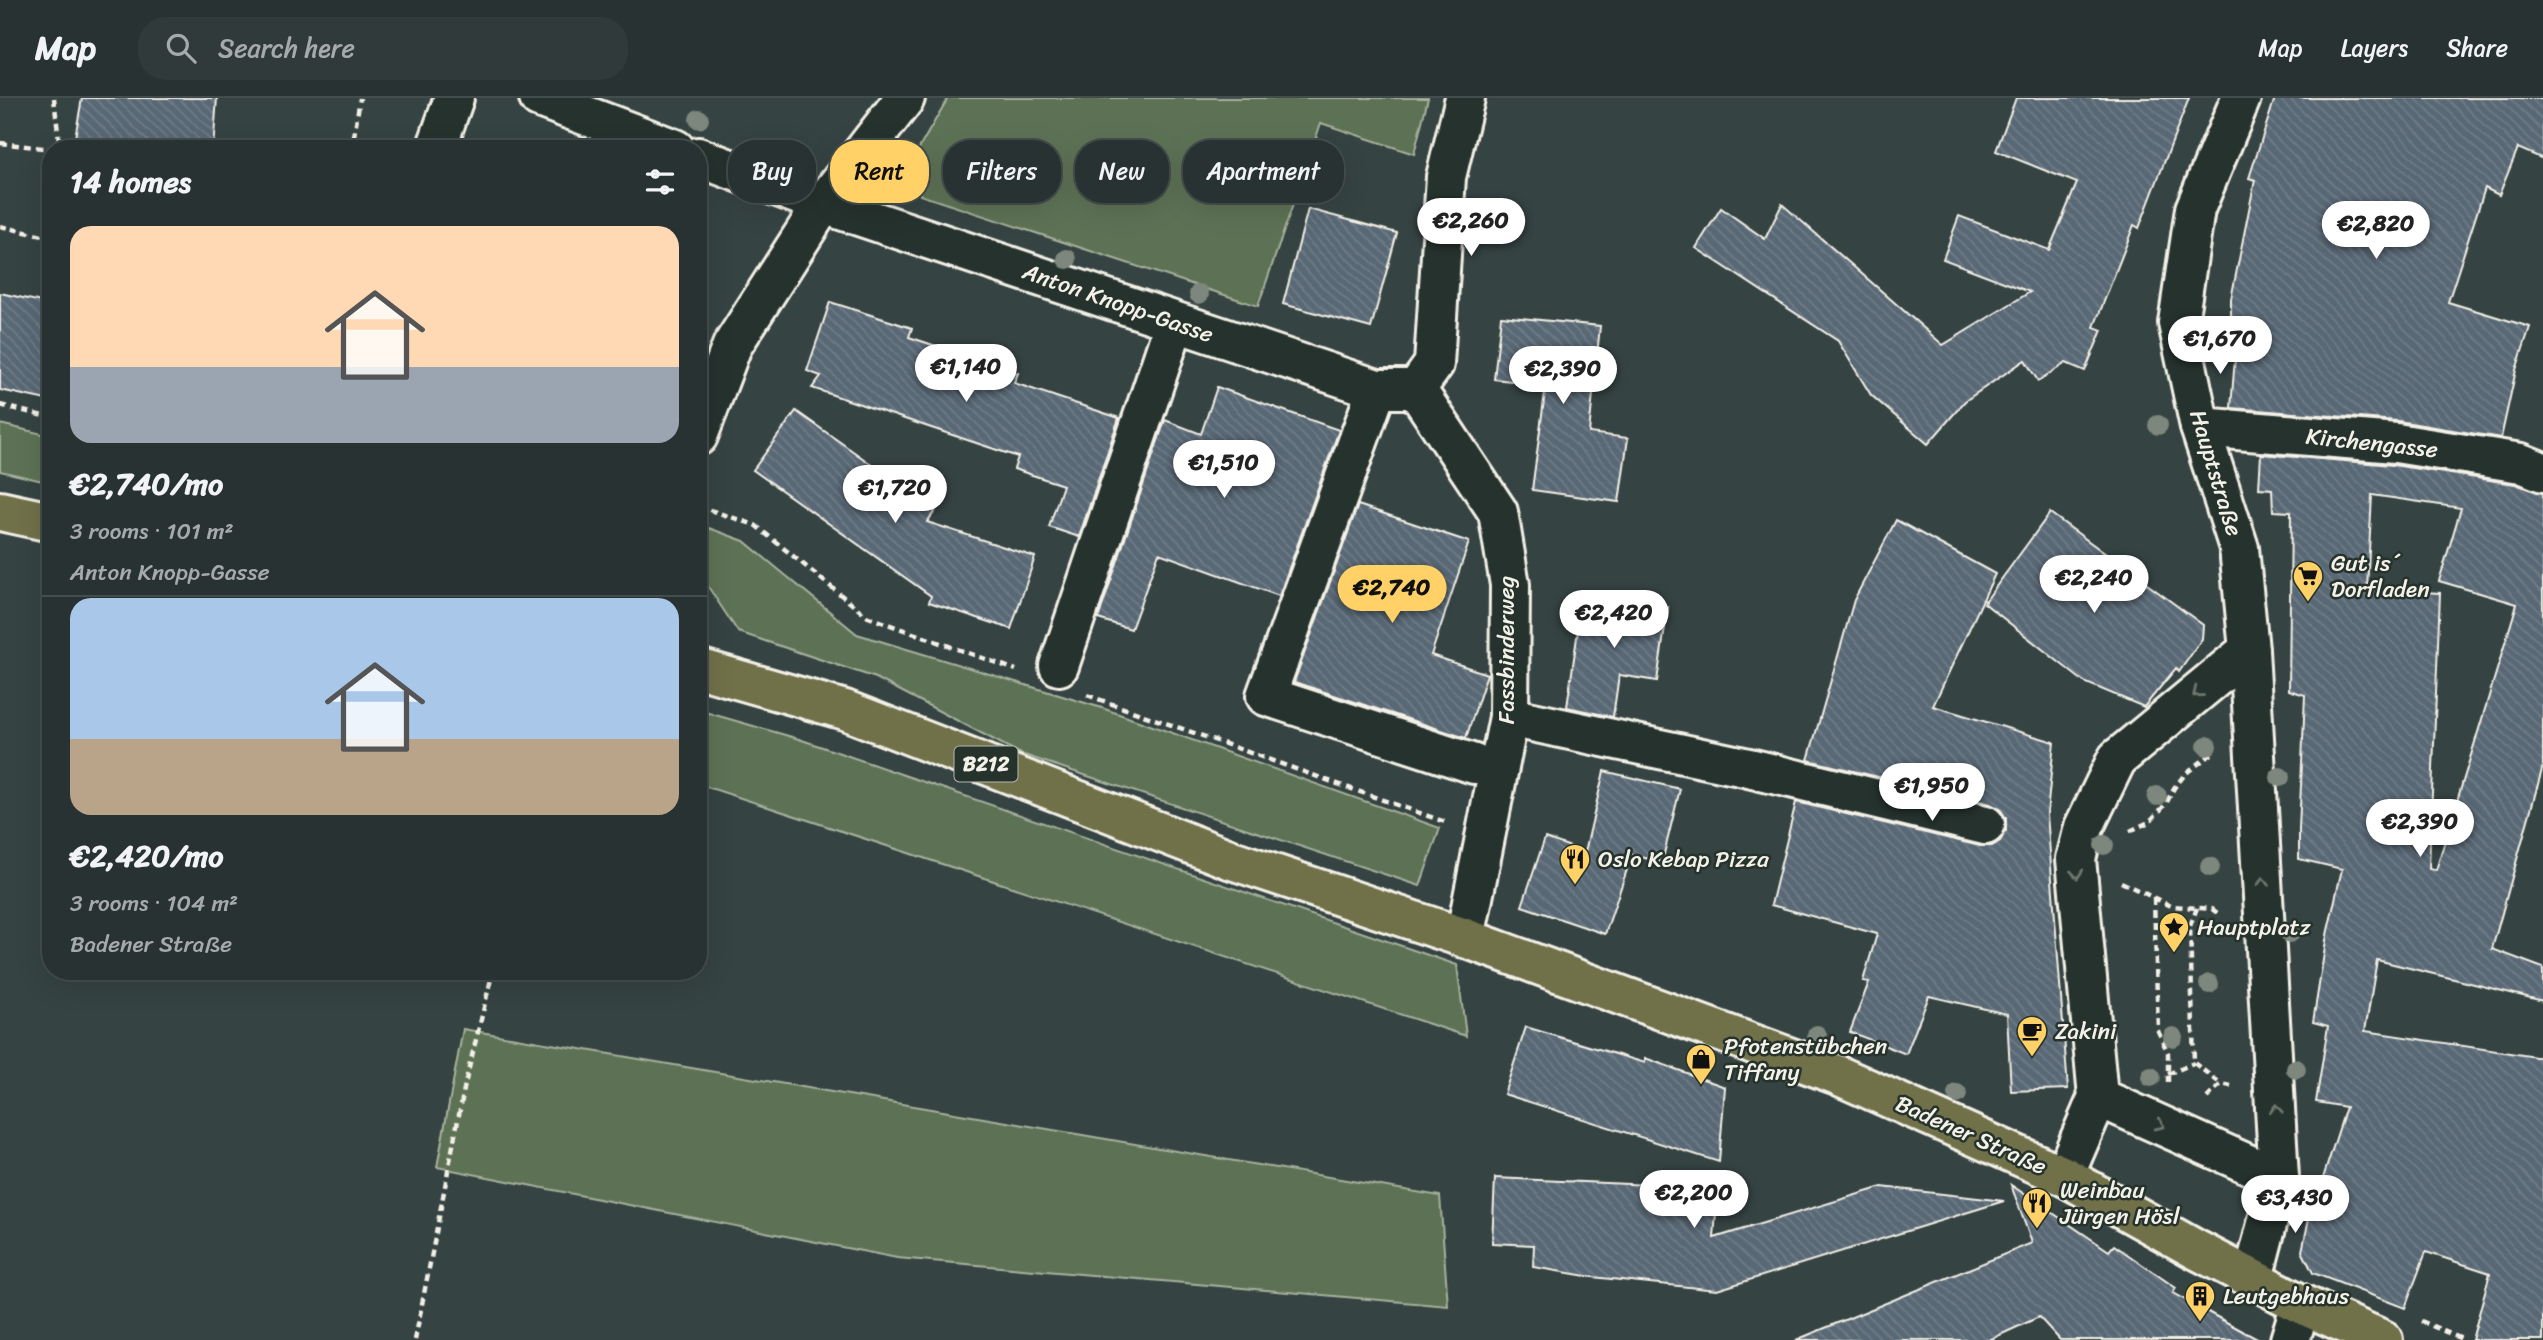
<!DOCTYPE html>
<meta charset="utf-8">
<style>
:root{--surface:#283232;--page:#303a3a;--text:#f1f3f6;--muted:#a5aaac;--line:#444d4d;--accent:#ffd166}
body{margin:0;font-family:Sriracha,sans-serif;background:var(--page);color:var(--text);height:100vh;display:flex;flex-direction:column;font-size:26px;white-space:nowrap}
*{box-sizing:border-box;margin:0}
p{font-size:23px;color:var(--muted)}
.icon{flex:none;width:38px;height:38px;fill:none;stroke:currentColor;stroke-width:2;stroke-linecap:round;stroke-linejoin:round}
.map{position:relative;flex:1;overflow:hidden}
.details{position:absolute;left:42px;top:42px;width:665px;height:840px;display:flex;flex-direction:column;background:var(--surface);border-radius:28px;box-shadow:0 7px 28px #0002,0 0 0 2px var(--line)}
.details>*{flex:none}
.hud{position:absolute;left:728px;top:42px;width:665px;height:63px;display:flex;gap:14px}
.price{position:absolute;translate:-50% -60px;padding:0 16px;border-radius:24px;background:#fff;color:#222;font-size:23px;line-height:46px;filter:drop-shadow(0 2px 4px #0008)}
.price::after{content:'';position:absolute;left:50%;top:42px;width:21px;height:16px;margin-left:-10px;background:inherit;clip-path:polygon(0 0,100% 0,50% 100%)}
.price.current{background:var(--accent);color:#111}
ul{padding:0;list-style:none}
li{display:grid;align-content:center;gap:14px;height:371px;padding:0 28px}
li+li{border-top:2px solid var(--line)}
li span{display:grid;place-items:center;height:217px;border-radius:21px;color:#555}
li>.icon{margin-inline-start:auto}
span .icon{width:126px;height:126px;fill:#fffc;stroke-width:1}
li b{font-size:30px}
h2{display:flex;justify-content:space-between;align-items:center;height:84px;padding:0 28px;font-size:30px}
.pill{padding:0 24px;border-radius:28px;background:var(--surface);box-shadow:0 7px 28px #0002,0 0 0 2px var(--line);font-size:24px;line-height:63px}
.pill.current{background:var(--accent);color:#111}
header{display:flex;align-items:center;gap:42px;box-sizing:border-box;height:98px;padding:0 35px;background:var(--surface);border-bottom:2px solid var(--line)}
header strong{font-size:33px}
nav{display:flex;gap:38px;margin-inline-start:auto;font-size:24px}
.search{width:490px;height:63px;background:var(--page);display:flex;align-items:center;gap:18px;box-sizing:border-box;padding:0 24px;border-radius:28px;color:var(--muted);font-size:26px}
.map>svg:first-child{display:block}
.green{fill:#5d7255;stroke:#a8b29e;stroke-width:2}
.building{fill:url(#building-back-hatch);stroke:#f4f1e8;stroke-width:2;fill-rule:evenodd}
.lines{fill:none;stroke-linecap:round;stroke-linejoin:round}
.minor-casing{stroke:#f4f1e8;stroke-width:44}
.major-casing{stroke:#f4f1e8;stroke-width:44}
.path{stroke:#f4f1e8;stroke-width:4.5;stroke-dasharray:7 5;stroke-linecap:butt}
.minor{stroke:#26332d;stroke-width:38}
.major{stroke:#70704a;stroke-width:38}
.tree{fill:#7d877d}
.oneway{stroke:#6e766e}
.labels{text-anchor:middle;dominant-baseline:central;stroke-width:5;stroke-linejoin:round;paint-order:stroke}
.shield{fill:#26332d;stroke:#b6b8b0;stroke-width:2}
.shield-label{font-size:21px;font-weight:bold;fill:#f4f1e8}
.street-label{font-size:23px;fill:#f4f1e8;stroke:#26332d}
.poi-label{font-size:23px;fill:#f4f1e8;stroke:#26332d;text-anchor:start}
</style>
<header>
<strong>Map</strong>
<div class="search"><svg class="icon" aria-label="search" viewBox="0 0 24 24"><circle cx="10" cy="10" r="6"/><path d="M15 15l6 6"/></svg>Search here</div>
<nav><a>Map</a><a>Layers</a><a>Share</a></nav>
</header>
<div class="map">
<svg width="2543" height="1242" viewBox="0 0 2543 1242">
<defs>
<pattern id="building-back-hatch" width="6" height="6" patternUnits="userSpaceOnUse" patternTransform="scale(1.75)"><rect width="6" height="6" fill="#586774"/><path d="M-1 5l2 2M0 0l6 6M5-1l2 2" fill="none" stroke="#717d88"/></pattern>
</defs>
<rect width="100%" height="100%" fill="#354342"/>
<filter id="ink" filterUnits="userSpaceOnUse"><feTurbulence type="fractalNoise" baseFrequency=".0143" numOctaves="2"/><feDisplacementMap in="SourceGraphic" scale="14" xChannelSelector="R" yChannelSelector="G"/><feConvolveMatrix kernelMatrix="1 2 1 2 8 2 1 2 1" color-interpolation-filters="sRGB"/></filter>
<g filter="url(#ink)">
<!-- green -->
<g class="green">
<path d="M 948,0 L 1428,0 L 1414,56 L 1321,25 L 1258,208 L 920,97 L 918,52 Z"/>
<path d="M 0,326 L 51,338 L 51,385 L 0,373 Z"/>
<path d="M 706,429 L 744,443 L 857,536 L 1102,610 L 1440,730 L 1420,788 L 1021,656 L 876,580 L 738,534 L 705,484 Z"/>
<path d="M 698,612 L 799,641 L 1457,867 L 1466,938 L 698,686 Z"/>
<path d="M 463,931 L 1440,1098 L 1448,1208 L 897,1160 L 437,1069 Z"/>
</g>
<!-- building -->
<g class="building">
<path d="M 82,0 L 217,0 L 213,51 L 73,51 Z"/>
<path d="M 2016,0 L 2189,0 L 2139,130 L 2134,127 L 2094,229 L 2102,232 L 2085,273 L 2066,265 L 2038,283 L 2025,262 L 1965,303 L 1928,346 L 1871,297 L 1838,243 L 1696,150 L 1721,110 L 1765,141 L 1782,106 L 1943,247 L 2030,194 L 1943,161 L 1959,118 L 2049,152 L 2077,85 L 1996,53 Z"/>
<path d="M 2275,0 L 2543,0 L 2543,61 L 2518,50 L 2499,97 L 2485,90 L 2448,204 L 2530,229 L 2516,272 L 2501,340 L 2398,323 L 2231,310 L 2236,247 L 2231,246 L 2231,201 L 2255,82 L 2249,80 Z"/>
<path d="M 1308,111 L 1397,135 L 1371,230 L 1283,206 Z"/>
<path d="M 0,195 L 51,206 L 51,303 L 0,292 Z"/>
<path d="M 830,204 L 912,230 L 909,239 L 1018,275 L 1014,285 L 1119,320 L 1079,439 L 1049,429 L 1063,387 L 1014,371 L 1018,359 L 812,290 L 821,278 L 807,273 Z"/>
<path d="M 1501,218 L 1600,228 L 1589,335 L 1628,340 L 1619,404 L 1532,392 L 1546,287 L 1494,281 Z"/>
<path d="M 1217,289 L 1339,332 L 1279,498 L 1159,455 L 1131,531 L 1098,521 L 1165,322 L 1201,336 Z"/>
<path d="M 796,313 L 936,412 L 927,424 L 1035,459 L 1011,531 L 929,504 L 931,498 L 753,372 Z"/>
<path d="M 2261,356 L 2393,367 L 2515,386 L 2543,395 L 2543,668 L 2492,851 L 2543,870 L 2543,903 L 2377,862 L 2365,933 L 2543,960 L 2543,1242 L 2472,1242 L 2490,1175 L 2426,1154 L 2405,1210 L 2313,1175 L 2302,1153 L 2312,1107 L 2314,1108 L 2346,1009 L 2316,1004 L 2328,928 L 2313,924 L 2327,837 L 2342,771 L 2299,761 L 2299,731 L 2305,597 L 2289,592 L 2291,414 L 2273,413 L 2272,391 L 2259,390 ZM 2372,397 L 2461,410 L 2439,483 L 2517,506 L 2436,772 L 2429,771 L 2440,495 L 2367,491 Z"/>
<path d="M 1358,407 L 1469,444 L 1431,557 L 1487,576 L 1466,640 L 1294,584 Z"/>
<path d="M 2050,415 L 2203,527 L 2202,541 L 2179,574 L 2176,570 L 2144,609 L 2084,584 L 1984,505 Z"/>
<path d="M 1896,422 L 1995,476 L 1933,608 L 2054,644 L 2047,716 L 2068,991 L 2011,993 L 2007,916 L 1929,898 L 1906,956 L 1850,934 L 1869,884 L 1863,883 L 1877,836 L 1771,807 L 1796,704 L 1980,748 L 1992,748 L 2000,743 L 2006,733 L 2006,720 L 2000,711 L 1990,706 L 1808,662 L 1854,502 Z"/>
<path d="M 1583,497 L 1668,509 L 1657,583 L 1619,577 L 1613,619 L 1567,609 Z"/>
<path d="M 1604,673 L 1680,691 L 1662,764 L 1632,757 L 1605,836 L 1522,808 L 1545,740 L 1585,754 Z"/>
<path d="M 1526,929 L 1645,965 L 1645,960 L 1725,989 L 1719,1064 L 1504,996 Z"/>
<path d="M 1495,1080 L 1718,1090 L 1714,1140 L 1882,1089 L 2004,1103 L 1717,1192 L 1592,1179 L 1533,1169 L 1534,1147 L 1492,1145 Z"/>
<path d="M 2011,1087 L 2109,1153 L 2114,1147 L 2176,1190 L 2173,1195 L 2259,1242 L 2060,1242 L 2039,1219 L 1989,1242 L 1796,1242 L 2032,1145 Z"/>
</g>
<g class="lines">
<!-- minor casing -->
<g class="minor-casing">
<g id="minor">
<path d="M 539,0 L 675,51"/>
<path d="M 2241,0 L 2195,111 L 2178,225 L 2200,329 L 2239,450 L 2249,552 L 2279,1080 L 2253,1180"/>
<path d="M 436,51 L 454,0"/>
<path d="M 698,59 L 823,106 L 1377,291 L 1416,291"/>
<path d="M 1377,291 L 1266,598 L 1474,666"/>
<path d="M 1416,291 L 1498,414 L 1510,487 L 1509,619 L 1465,840"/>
<path d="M 1416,291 L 1434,266 L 1446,79 L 1465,0"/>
<path d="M 2200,329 L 2396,345 L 2521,365 L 2543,374"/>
<path d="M 698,338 L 732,248 L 823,106 L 905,0"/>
<path d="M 1059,568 L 1175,224"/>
<path d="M 1509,619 L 1749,670 L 1985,727"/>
<path d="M 2098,999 L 2279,1080"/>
<path d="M 2064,1078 L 2098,999 L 2076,761 L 2084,729 L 2117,661 L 2249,552"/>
<path d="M 2290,1242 L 2301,1206"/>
</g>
</g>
<!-- major casing -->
<g class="major-casing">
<g id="major">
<path d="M 0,413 L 51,424"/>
<path d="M 698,570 L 845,612 L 1232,762 L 1465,840 L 1835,976 L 2064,1078 L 2195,1151 L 2301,1206 L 2383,1242"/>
</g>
</g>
<!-- path -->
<g class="path">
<path d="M 54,0 L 60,51"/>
<path d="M 0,45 L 51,51"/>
<path d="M 352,51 L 360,0"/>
<path d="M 0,128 L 51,140"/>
<path d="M 47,140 L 51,114"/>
<path d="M 0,307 L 51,320"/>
<path d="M 698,408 L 755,427 L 868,519 L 1016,572"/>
<path d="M 1087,597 L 1445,724"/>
<path d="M 2130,733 L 2149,724 L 2166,706 L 2174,690 L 2186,675 L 2213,655"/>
<path d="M 2121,784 L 2171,808 L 2212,811 L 2220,817"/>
<path d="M 2154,800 L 2158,933 L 2168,955 L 2168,984"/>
<path d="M 2197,810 L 2190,828 L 2194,965 L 2221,986"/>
<path d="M 2168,976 L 2194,965"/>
<path d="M 2207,1000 L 2221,986 L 2231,988"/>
<path d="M 2421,1223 L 2464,1242"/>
<path d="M 415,1242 L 465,986 L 493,873"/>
</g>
<!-- minor -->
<use href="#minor" class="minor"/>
<!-- major -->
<use href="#major" class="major"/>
</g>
<!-- trees -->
<g class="tree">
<circle cx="699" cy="21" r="10"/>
<circle cx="1067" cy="161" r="10"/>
<circle cx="1199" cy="196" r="10"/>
<circle cx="2158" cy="327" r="10"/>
<circle cx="2207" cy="648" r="10"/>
<circle cx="2280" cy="679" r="10"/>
<circle cx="2157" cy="698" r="10"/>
<circle cx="2104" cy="747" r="10"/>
<circle cx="2210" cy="769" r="10"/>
<circle cx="2290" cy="835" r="10"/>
<circle cx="2209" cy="886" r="10"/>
<circle cx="1817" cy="937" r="10"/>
<circle cx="2173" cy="939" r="10"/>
<circle cx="2296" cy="971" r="10"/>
<circle cx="2151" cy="979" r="10"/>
<circle cx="1957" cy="996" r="10"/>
</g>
<!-- one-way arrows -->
<defs><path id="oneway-chevron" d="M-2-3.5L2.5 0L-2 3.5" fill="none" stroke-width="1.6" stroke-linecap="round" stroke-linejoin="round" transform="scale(1.75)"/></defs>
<g class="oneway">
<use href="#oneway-chevron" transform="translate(2197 595) rotate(141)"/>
<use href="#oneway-chevron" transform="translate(2077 776) rotate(85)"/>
<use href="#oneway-chevron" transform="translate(2263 784) rotate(-93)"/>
<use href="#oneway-chevron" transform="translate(2276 1011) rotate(-93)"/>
<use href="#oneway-chevron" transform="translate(2160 1027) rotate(24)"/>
</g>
</g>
<!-- icons -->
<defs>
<g id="supermarket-pin" transform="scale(1.575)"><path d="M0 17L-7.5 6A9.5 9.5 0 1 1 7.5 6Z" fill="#ffd166" stroke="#26332d"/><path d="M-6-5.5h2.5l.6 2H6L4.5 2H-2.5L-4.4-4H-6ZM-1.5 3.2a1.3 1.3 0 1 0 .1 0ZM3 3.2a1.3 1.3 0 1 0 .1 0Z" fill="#111"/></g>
<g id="restaurant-pin" transform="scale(1.575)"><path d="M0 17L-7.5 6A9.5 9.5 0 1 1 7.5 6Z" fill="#ffd166" stroke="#26332d"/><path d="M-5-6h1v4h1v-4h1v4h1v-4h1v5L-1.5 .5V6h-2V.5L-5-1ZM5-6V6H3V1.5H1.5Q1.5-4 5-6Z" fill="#111"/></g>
<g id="sight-pin" transform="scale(1.575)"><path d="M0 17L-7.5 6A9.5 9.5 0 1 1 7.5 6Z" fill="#ffd166" stroke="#26332d"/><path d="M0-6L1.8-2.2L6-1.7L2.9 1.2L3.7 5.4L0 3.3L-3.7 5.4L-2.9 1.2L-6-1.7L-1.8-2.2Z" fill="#111"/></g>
<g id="cafe-pin" transform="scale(1.575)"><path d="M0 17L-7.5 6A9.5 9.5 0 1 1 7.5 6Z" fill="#ffd166" stroke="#26332d"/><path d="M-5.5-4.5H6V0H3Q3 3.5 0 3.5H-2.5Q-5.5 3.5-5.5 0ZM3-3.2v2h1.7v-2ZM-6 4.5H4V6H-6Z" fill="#111"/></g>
<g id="shop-pin" transform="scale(1.575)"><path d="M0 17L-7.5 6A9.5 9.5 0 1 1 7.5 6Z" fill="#ffd166" stroke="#26332d"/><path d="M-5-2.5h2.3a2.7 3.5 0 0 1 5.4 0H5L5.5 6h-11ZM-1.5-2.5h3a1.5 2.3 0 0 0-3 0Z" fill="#111"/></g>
<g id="building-pin" transform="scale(1.575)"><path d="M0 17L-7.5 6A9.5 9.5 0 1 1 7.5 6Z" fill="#ffd166" stroke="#26332d"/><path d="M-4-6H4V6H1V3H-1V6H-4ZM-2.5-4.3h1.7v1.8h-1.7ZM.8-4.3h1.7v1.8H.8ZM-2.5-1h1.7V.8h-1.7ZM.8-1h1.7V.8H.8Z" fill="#111"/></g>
</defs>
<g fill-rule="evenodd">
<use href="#supermarket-pin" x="2308" y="478"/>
<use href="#restaurant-pin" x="1575" y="761"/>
<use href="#sight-pin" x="2174" y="829"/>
<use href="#cafe-pin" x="2032" y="933"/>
<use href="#shop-pin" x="1701" y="961"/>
<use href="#restaurant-pin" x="2037" y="1105"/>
<use href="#building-pin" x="2200" y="1198"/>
</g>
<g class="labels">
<!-- shield labels -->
<rect class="shield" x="954.5" y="648.5" width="63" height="35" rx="5"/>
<g class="shield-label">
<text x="986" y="666">B212</text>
</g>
<!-- street labels -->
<g class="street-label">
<text transform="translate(1118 205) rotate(19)">Anton Knopp-Gasse</text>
<text transform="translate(2372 345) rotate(6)">Kirchengasse</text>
<text transform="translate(2216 375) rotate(73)">Hauptstraße</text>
<text transform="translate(1506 552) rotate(-90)">Fassbinderweg</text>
<text transform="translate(1971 1037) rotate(24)">Badener Straße</text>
</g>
<!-- poi labels -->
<g class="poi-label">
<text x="2331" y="465">Gut is´<tspan x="2331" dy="26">Dorfladen</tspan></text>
<text x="1598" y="761">Oslo Kebap Pizza</text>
<text x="2197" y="829">Hauptplatz</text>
<text x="2055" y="933">Zakini</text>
<text x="1724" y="948">Pfotenstübchen<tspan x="1724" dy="26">Tiffany</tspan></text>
<text x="2060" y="1092">Weinbau<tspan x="2060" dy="26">Jürgen Hösl</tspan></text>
<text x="2223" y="1198">Leutgebhaus</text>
</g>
</g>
</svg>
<b class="price" style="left:1471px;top:160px">€2,260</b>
<b class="price" style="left:2376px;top:163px">€2,820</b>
<b class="price" style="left:2220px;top:278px">€1,670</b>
<b class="price" style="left:966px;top:306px">€1,140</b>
<b class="price" style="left:1563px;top:308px">€2,390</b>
<b class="price" style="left:1224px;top:402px">€1,510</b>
<b class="price" style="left:895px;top:427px">€1,720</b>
<b class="price" style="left:2094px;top:517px">€2,240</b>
<b class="price current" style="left:1392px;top:527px">€2,740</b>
<b class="price" style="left:1614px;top:552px">€2,420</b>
<b class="price" style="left:1932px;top:725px">€1,950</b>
<b class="price" style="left:2420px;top:761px">€2,390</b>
<b class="price" style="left:1694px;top:1132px">€2,200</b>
<b class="price" style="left:2295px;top:1137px">€3,430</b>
<div class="hud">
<a class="pill">Buy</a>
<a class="pill current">Rent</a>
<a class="pill">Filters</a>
<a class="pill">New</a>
<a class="pill">Apartment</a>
</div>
<section class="details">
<h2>14 homes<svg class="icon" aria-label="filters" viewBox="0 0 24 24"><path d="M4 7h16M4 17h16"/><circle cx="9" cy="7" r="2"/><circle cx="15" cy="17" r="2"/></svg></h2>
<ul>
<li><span style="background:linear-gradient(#ffd9b3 65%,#9aa5b1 0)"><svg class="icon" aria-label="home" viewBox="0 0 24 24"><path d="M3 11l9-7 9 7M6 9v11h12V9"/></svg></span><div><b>€2,740/mo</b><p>3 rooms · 101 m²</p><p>Anton Knopp-Gasse</p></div></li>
<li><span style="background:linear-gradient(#a9c7e8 65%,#b9a48a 0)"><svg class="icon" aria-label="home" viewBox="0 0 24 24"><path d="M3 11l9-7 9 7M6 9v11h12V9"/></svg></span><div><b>€2,420/mo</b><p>3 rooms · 104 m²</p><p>Badener Straße</p></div></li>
</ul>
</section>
</div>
